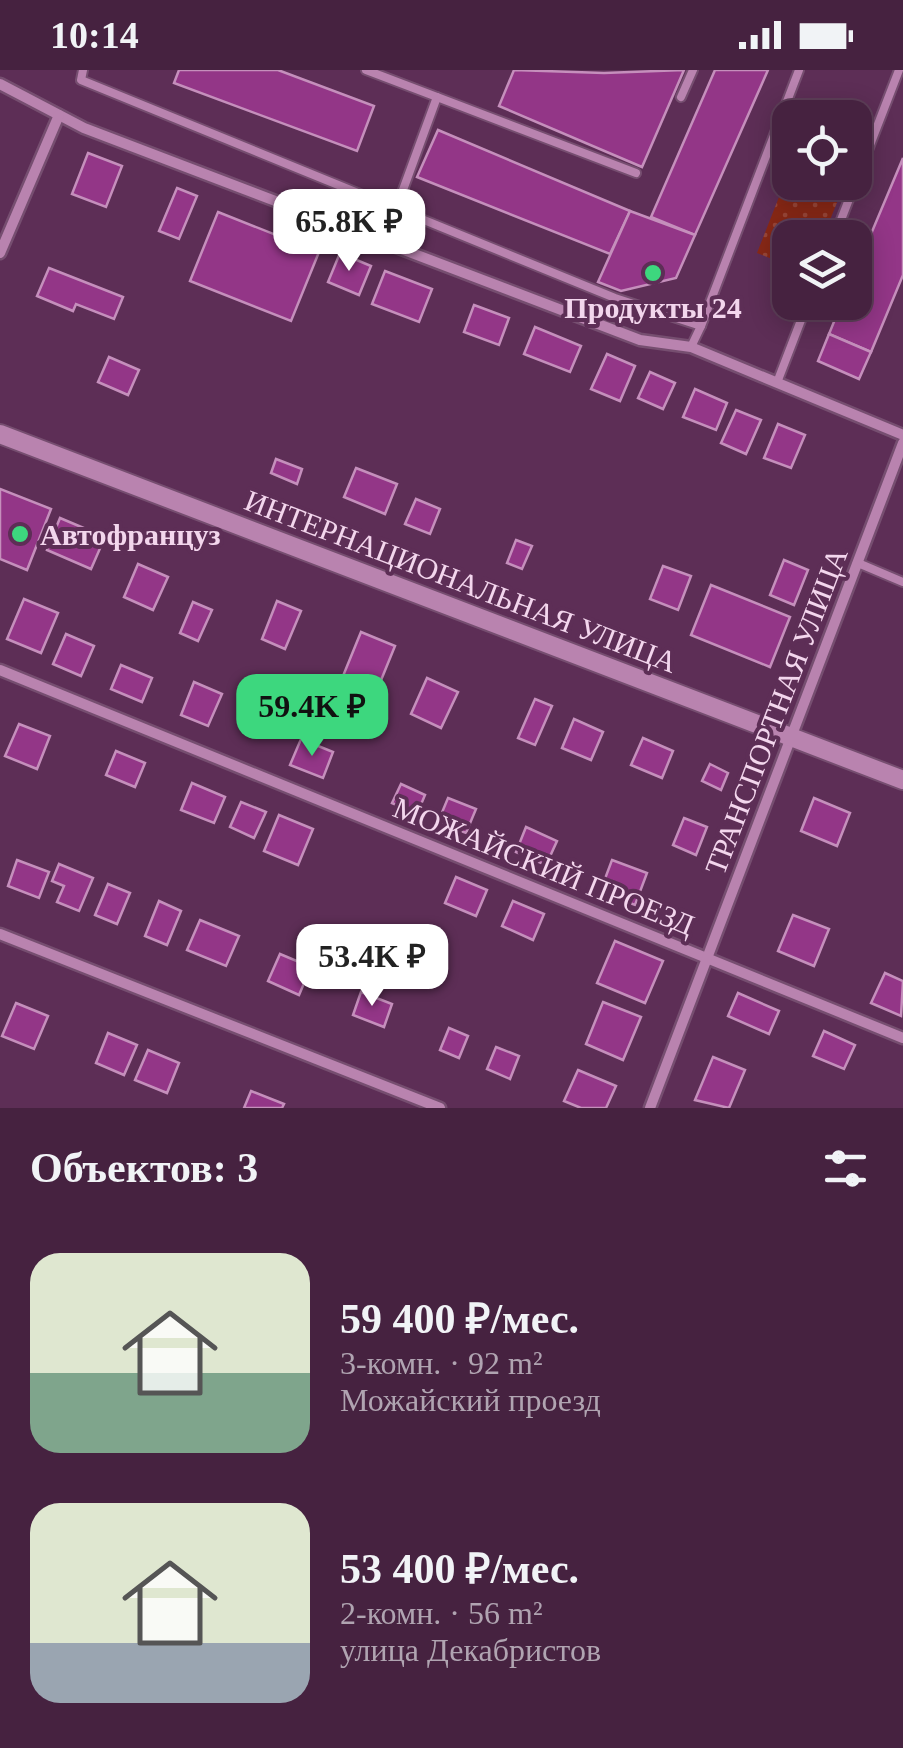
<!DOCTYPE html>
<html lang="ru">
<meta charset="utf-8">
<style>
:root{--surface:#462240;--page:#502f4b;--text:#f1f3f6;--muted:#b0a4b1;--line:#5e3f59;--accent:#3dd77e}
body{margin:0;font-family:Georgia,serif;background:var(--page);color:var(--text);height:100vh;display:flex;flex-direction:column;font-size:38px;white-space:nowrap}
*{box-sizing:border-box;margin:0}
p{font-size:32px;color:var(--muted)}
.icon{flex:none;width:55px;height:55px;fill:none;stroke:currentColor;stroke-width:2;stroke-linecap:round;stroke-linejoin:round}
.map{position:relative;height:1038px;overflow:hidden}
.panel{display:flex;flex-direction:column;background:var(--surface);flex:1}
.panel>*{flex:none}
.fabs{position:absolute;left:772px;top:30px;display:grid;gap:20px}
.fabs a{display:grid;place-items:center;width:100px;height:100px;border-radius:20px;background:var(--surface);box-shadow:0 5px 25px #0003,0 0 0 2px var(--line);font-size:50px}
.price{position:absolute;translate:-50% -85px;padding:0 22px;border-radius:20px;background:#fff;color:#222;font-size:32px;line-height:65px;filter:drop-shadow(0 2px 5px #0008)}
.price::after{content:'';position:absolute;left:50%;top:60px;width:30px;height:22px;margin-left:-15px;background:inherit;clip-path:polygon(0 0,100% 0,50% 100%)}
.price.current{background:var(--accent);color:#111}
ul{padding:0;list-style:none}
li{display:flex;align-items:center;gap:30px;height:250px;padding:0 30px}
li span{display:grid;place-items:center;flex:none;width:280px;height:200px;border-radius:30px;color:#555}
li>.icon{margin-inline-start:auto}
span .icon{width:120px;height:120px;fill:#fffc;stroke-width:1}
li b{font-size:42px}
h2{display:flex;justify-content:space-between;align-items:center;height:120px;padding:0 30px;font-size:42px}
.status{display:flex;justify-content:space-between;align-items:center;height:70px;padding:0 50px;background:var(--surface);direction:ltr}
.status svg{height:28px;fill:currentColor}
.map>svg:first-child{display:block}
.park{fill:url(#park-dots)}
.building{fill:#933687;stroke:#c58fbc;stroke-width:2.5}
.lines{fill:none;stroke-linecap:round;stroke-linejoin:round}
.service-casing{stroke:#764e70;stroke-width:12}
.minor-casing{stroke:#764e70;stroke-width:15}
.tertiary-casing{stroke:#764e70;stroke-width:22}
.service{stroke:#b983af;stroke-width:8}
.minor{stroke:#b983af;stroke-width:10}
.tertiary{stroke:#b983af;stroke-width:18}
.poi-dot{fill:#3dd77e;stroke:#5d2e56;stroke-width:4}
.labels{text-anchor:middle;dominant-baseline:central;stroke-width:8;stroke-linejoin:round;paint-order:stroke}
.poi-label{font-size:30px;font-weight:bold;fill:#f3d6ed;stroke:#5d2e56}
.street-label{font-size:30px;fill:#f3d6ed;stroke:#5d2e56}
</style>
<div class="status"><b>10:14</b><svg viewBox="0 0 49 12"><path d="M0 12V9h3v3zM5 12V6h3v6zM10 12V3h3v9zM15 12V0h3v12zM26 1h20v11H26zM47 4h2v5h-2z"/></svg></div>
<div class="map">
<svg width="903" height="1038" viewBox="0 0 903 1038">
<defs>
<pattern id="park-dots" width="8" height="8" patternUnits="userSpaceOnUse" patternTransform="scale(2.5)"><rect width="8" height="8" fill="#882816"/><path d="M2 2h.1M6 6h.1" fill="none" stroke="#994638" stroke-width="1.8" stroke-linecap="round"/></pattern>
</defs>
<rect width="100%" height="100%" fill="#5d2e56"/>
<!-- park -->
<path class="park" d="M 790,99 L 790,112 L 845,113 L 823,167 L 790,168 L 790,196 L 757,183 Z"/>
<!-- building -->
<g class="building">
<path d="M 179,0 L 278,0 L 374,36 L 357,81 L 174,13 Z"/>
<path d="M 514,0 L 604,3 L 684,0 L 642,97 L 499,36 Z"/>
<path d="M 715,0 L 768,0 L 695,165 L 651,147 Z"/>
<path d="M 438,60 L 630,141 L 610,184 L 417,107 Z"/>
<path d="M 88,83 L 122,96 L 106,137 L 72,124 Z"/>
<path d="M 903,88 L 903,205 L 871,282 L 829,264 L 842,232 L 855,232 L 855,202 Z"/>
<path d="M 177,118 L 197,126 L 179,169 L 159,161 Z"/>
<path d="M 630,141 L 695,165 L 676,208 L 621,221 L 598,212 Z"/>
<path d="M 218,142 L 319,182 L 291,251 L 190,211 Z"/>
<path d="M 340,183 L 371,196 L 359,225 L 328,212 Z"/>
<path d="M 49,198 L 123,227 L 114,249 L 76,234 L 73,241 L 37,226 Z"/>
<path d="M 385,201 L 432,219 L 419,252 L 372,234 Z"/>
<path d="M 474,235 L 509,248 L 499,275 L 464,262 Z"/>
<path d="M 535,257 L 581,276 L 570,302 L 524,284 Z"/>
<path d="M 829,264 L 871,282 L 859,309 L 818,291 Z"/>
<path d="M 607,284 L 635,296 L 620,331 L 591,319 Z"/>
<path d="M 109,287 L 139,300 L 128,325 L 98,312 Z"/>
<path d="M 650,302 L 675,313 L 663,339 L 638,328 Z"/>
<path d="M 695,319 L 727,333 L 716,360 L 683,347 Z"/>
<path d="M 736,340 L 761,350 L 746,384 L 721,373 Z"/>
<path d="M 778,354 L 805,365 L 791,398 L 764,388 Z"/>
<path d="M 276,389 L 302,399 L 297,414 L 271,403 Z"/>
<path d="M 356,398 L 397,414 L 385,444 L 344,427 Z"/>
<path d="M 0,419 L 51,439 L 27,500 L 0,489 Z"/>
<path d="M 416,429 L 440,439 L 430,464 L 405,454 Z"/>
<path d="M 60,448 L 105,467 L 91,499 L 47,480 Z"/>
<path d="M 516,470 L 532,476 L 522,499 L 507,493 Z"/>
<path d="M 784,490 L 808,500 L 794,535 L 770,525 Z"/>
<path d="M 138,494 L 168,507 L 153,540 L 124,527 Z"/>
<path d="M 663,496 L 691,506 L 678,540 L 650,529 Z"/>
<path d="M 711,515 L 790,547 L 770,597 L 691,565 Z"/>
<path d="M 24,529 L 58,543 L 41,583 L 7,569 Z"/>
<path d="M 277,531 L 301,541 L 285,579 L 262,569 Z"/>
<path d="M 193,532 L 212,540 L 198,571 L 180,563 Z"/>
<path d="M 361,562 L 395,576 L 377,620 L 343,606 Z"/>
<path d="M 66,564 L 94,576 L 81,606 L 53,594 Z"/>
<path d="M 121,595 L 152,608 L 142,632 L 111,619 Z"/>
<path d="M 427,608 L 458,622 L 441,658 L 411,644 Z"/>
<path d="M 194,612 L 222,624 L 208,656 L 181,645 Z"/>
<path d="M 535,629 L 552,636 L 535,675 L 518,668 Z"/>
<path d="M 574,649 L 603,662 L 591,690 L 562,678 Z"/>
<path d="M 19,654 L 50,666 L 37,699 L 5,686 Z"/>
<path d="M 643,668 L 673,681 L 662,708 L 631,695 Z"/>
<path d="M 301,669 L 333,682 L 323,708 L 290,695 Z"/>
<path d="M 116,681 L 145,693 L 135,717 L 106,705 Z"/>
<path d="M 710,694 L 728,703 L 721,720 L 702,711 Z"/>
<path d="M 192,713 L 225,727 L 214,753 L 181,740 Z"/>
<path d="M 401,714 L 425,725 L 417,744 L 392,733 Z"/>
<path d="M 448,728 L 476,739 L 466,763 L 438,752 Z"/>
<path d="M 814,728 L 850,743 L 837,776 L 801,761 Z"/>
<path d="M 241,732 L 266,742 L 254,768 L 230,757 Z"/>
<path d="M 279,745 L 313,759 L 298,795 L 264,781 Z"/>
<path d="M 684,748 L 707,757 L 696,785 L 673,775 Z"/>
<path d="M 526,757 L 557,771 L 546,795 L 516,782 Z"/>
<path d="M 17,790 L 49,802 L 39,828 L 8,816 Z"/>
<path d="M 612,790 L 647,803 L 635,835 L 600,822 Z"/>
<path d="M 59,794 L 93,808 L 79,841 L 57,832 L 64,816 L 52,811 Z"/>
<path d="M 456,807 L 487,820 L 476,846 L 445,833 Z"/>
<path d="M 108,814 L 130,823 L 117,854 L 95,845 Z"/>
<path d="M 159,831 L 181,841 L 167,875 L 145,866 Z"/>
<path d="M 513,831 L 544,844 L 533,870 L 502,856 Z"/>
<path d="M 793,845 L 829,859 L 814,896 L 778,881 Z"/>
<path d="M 200,850 L 239,866 L 226,896 L 187,880 Z"/>
<path d="M 615,871 L 663,891 L 645,933 L 597,913 Z"/>
<path d="M 280,884 L 311,897 L 299,925 L 268,911 Z"/>
<path d="M 885,903 L 903,911 L 901,946 L 871,933 Z"/>
<path d="M 361,922 L 392,934 L 384,957 L 353,945 Z"/>
<path d="M 738,923 L 779,941 L 769,964 L 728,946 Z"/>
<path d="M 603,932 L 641,947 L 623,990 L 586,974 Z"/>
<path d="M 16,933 L 48,946 L 34,979 L 2,966 Z"/>
<path d="M 449,958 L 468,966 L 459,988 L 440,980 Z"/>
<path d="M 824,961 L 855,975 L 844,999 L 813,986 Z"/>
<path d="M 108,963 L 137,975 L 124,1005 L 96,993 Z"/>
<path d="M 496,977 L 519,986 L 510,1009 L 487,999 Z"/>
<path d="M 148,980 L 179,993 L 167,1023 L 135,1010 Z"/>
<path d="M 713,987 L 745,1000 L 729,1038 L 695,1030 Z"/>
<path d="M 578,1000 L 616,1016 L 606,1038 L 581,1038 L 564,1031 Z"/>
<path d="M 251,1021 L 284,1034 L 282,1038 L 244,1038 Z"/>
</g>
<g class="lines">
<!-- service casing -->
<g class="service-casing">
<g id="service">
<path d="M 83,0 L 81,10 L 615,228 L 701,256 L 691,277"/>
<path d="M 366,0 L 437,27"/>
<path d="M 681,27 L 693,0"/>
<path d="M 396,139 L 437,27 L 636,103"/>
<path d="M 834,168 L 899,0"/>
<path d="M 701,256 L 799,0"/>
<path d="M 778,310 L 808,232"/>
<path d="M 858,493 L 903,512"/>
</g>
</g>
<!-- minor casing -->
<g class="minor-casing">
<g id="minor">
<path d="M 0,14 L 84,58 L 640,270 L 691,277 L 903,365"/>
<path d="M 0,183 L 59,45"/>
<path d="M 0,600 L 903,968"/>
<path d="M 0,864 L 440,1038"/>
<path d="M 650,1038 L 903,373"/>
</g>
</g>
<!-- tertiary casing -->
<g class="tertiary-casing">
<path id="tertiary" d="M 0,364 L 903,710"/>
</g>
<!-- service -->
<use href="#service" class="service"/>
<!-- minor -->
<use href="#minor" class="minor"/>
<!-- tertiary -->
<use href="#tertiary" class="tertiary"/>
</g>
<!-- markers -->
<g class="poi-dot">
<circle cx="653" cy="203" r="10"/>
<circle cx="20" cy="464" r="10"/>
</g>
<g class="labels">
<!-- poi labels -->
<g class="poi-label">
<text x="653" y="237">Продукты 24</text>
<text x="40" y="464" text-anchor="start">Автофранцуз</text>
</g>
<!-- street labels -->
<g class="street-label">
<text transform="translate(461 511) rotate(21)">ИНТЕРНАЦИОНАЛЬНАЯ УЛИЦА</text>
<text transform="translate(776 641) rotate(-69)">ТРАНСПОРТНАЯ УЛИЦА</text>
<text transform="translate(544 796) rotate(22)">МОЖАЙСКИЙ ПРОЕЗД</text>
</g>
</g>
</svg>
<div class="fabs">
<a><svg class="icon" aria-label="locate" viewBox="0 0 24 24"><circle cx="12" cy="12" r="6"/><path d="M12 2v4M12 18v4M2 12h4M18 12h4"/></svg></a>
<a><svg class="icon" aria-label="layers" viewBox="0 0 24 24"><path d="M12 4l9 5-9 5-9-5zM3 14l9 5 9-5"/></svg></a>
</div>
<b class="price" style="left:349px;top:204px">65.8K ₽</b>
<b class="price current" style="left:312px;top:689px">59.4K ₽</b>
<b class="price" style="left:372px;top:939px">53.4K ₽</b>
</div>
<section class="panel">
<h2>Объектов: 3<svg class="icon" aria-label="filters" viewBox="0 0 24 24"><path d="M4 7h16M4 17h16"/><circle cx="9" cy="7" r="2"/><circle cx="15" cy="17" r="2"/></svg></h2>
<ul>
<li><span style="background:linear-gradient(#dfe7d0 60%,#7fa58c 0)"><svg class="icon" aria-label="home" viewBox="0 0 24 24"><path d="M3 11l9-7 9 7M6 9v11h12V9"/></svg></span><div><b>59 400 ₽/мес.</b><p>3-комн. · 92 m²</p><p>Можайский проезд</p></div></li>
<li><span style="background:linear-gradient(#dfe7d0 70%,#9aa5b1 0)"><svg class="icon" aria-label="home" viewBox="0 0 24 24"><path d="M3 11l9-7 9 7M6 9v11h12V9"/></svg></span><div><b>53 400 ₽/мес.</b><p>2-комн. · 56 m²</p><p>улица Декабристов</p></div></li>
</ul>
</section>
